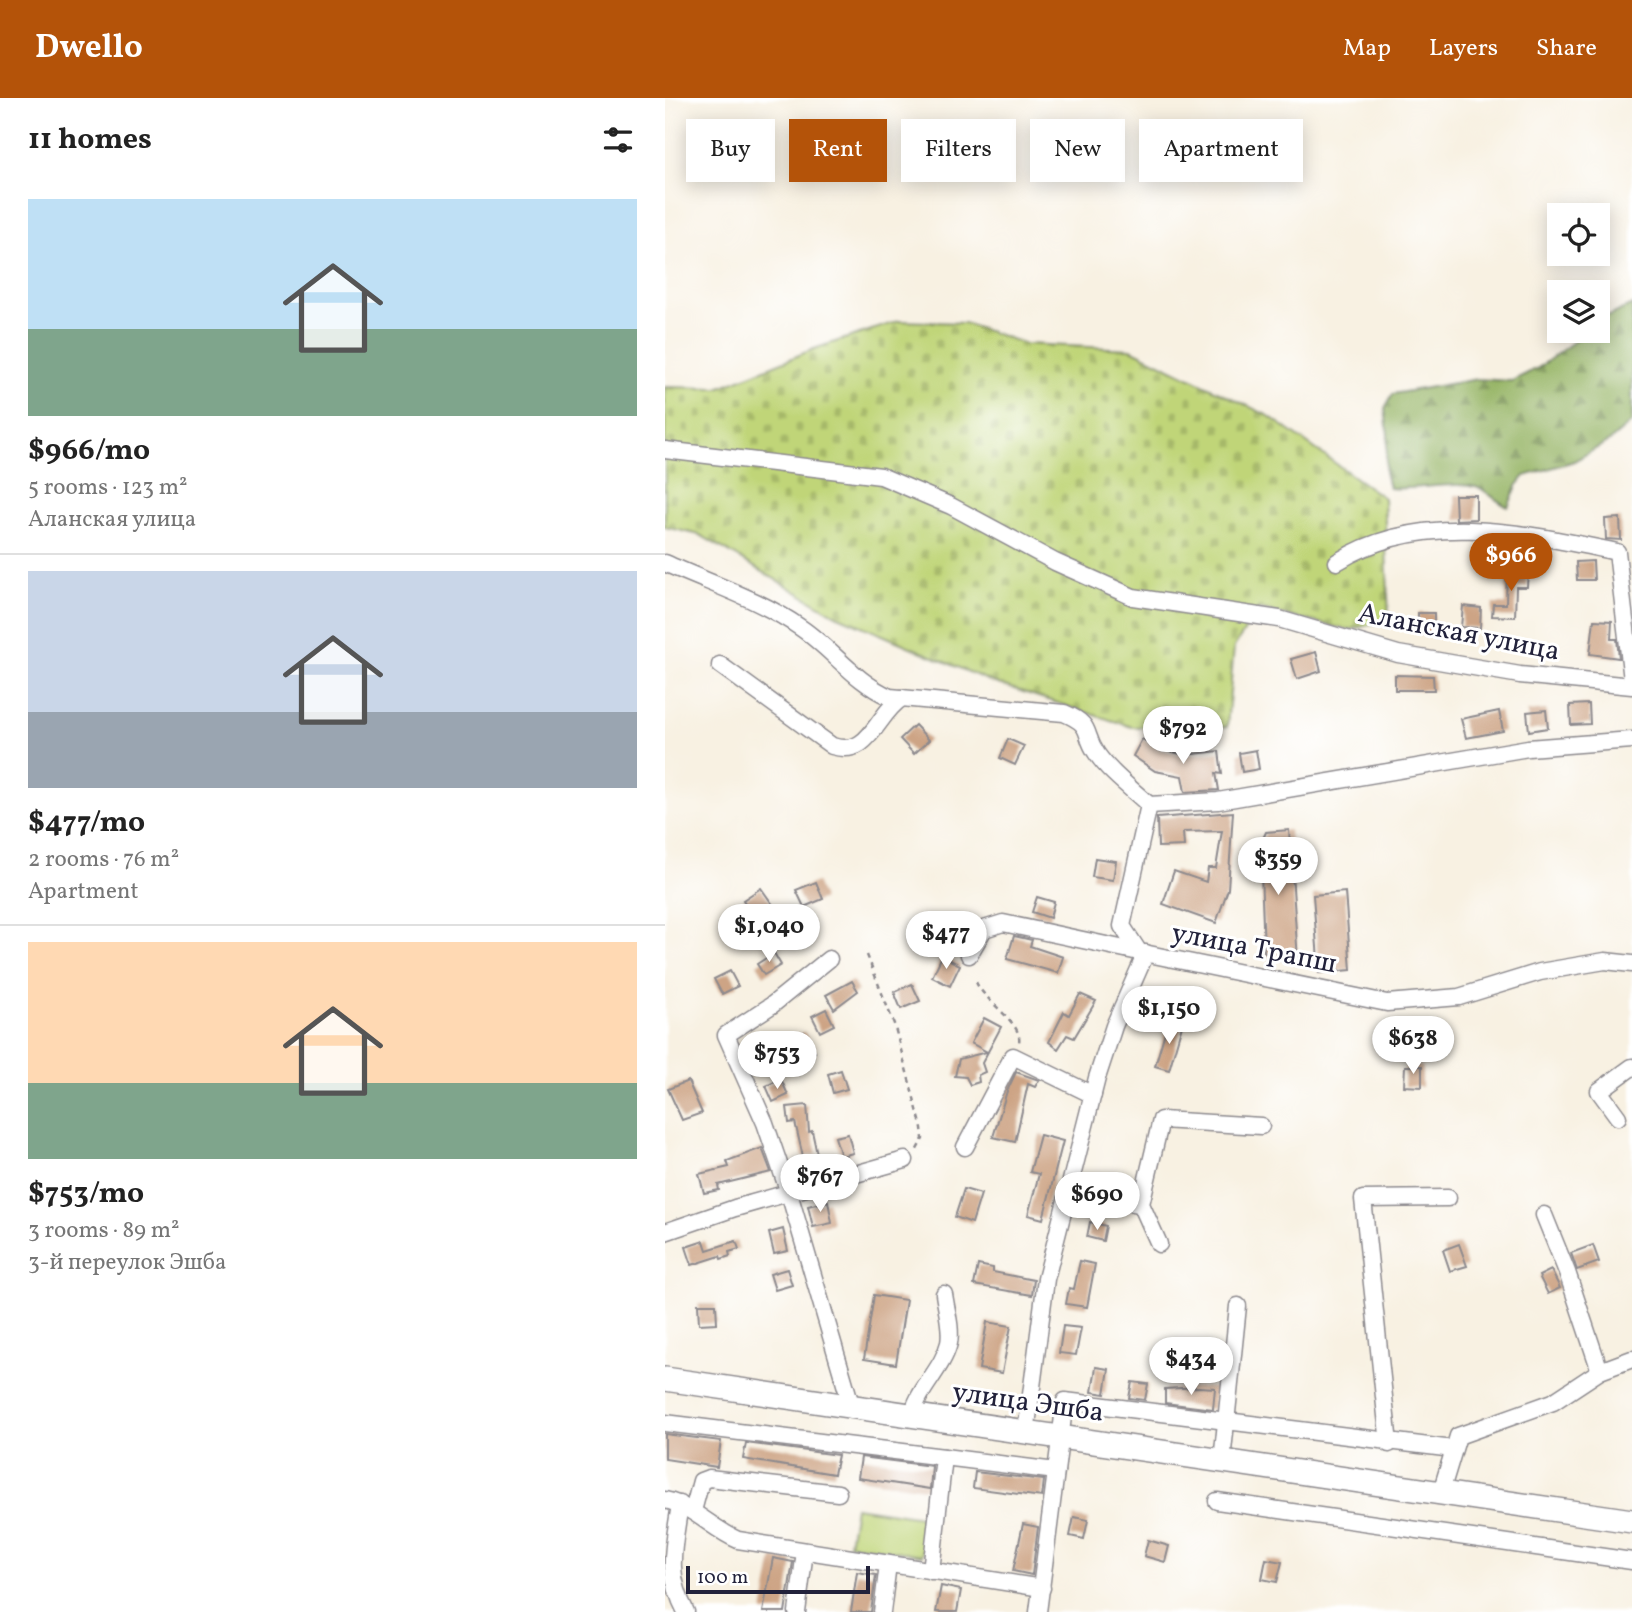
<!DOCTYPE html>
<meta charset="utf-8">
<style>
:root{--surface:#fff;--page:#f6f6f6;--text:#222;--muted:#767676;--line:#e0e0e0;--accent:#b45309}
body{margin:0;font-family:Vollkorn,serif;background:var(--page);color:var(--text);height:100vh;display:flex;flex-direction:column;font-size:26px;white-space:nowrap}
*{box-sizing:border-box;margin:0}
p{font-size:23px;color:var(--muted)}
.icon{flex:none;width:38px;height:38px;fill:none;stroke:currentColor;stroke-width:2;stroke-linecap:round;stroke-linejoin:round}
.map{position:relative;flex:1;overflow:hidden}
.drawer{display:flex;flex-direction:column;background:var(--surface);width:665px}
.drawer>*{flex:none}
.top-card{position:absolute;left:21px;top:21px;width:665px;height:63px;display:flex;gap:14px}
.tools{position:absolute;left:882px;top:105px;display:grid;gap:14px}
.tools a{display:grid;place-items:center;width:63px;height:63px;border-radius:0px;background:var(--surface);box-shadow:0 4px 18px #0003;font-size:35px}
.scale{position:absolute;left:21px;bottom:18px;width:184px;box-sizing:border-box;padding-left:7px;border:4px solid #22223b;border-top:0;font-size:19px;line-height:24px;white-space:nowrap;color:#22223b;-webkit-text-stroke:5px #fff;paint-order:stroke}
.price{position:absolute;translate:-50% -60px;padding:0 16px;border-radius:24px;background:#fff;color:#222;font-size:23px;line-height:46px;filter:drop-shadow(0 2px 4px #0008)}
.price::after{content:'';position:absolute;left:50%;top:42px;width:21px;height:16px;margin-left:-10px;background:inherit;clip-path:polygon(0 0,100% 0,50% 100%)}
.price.current{background:var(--accent);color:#fff}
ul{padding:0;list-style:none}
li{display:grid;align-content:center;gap:14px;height:371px;padding:0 28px}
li+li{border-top:2px solid var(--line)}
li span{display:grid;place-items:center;height:217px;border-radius:0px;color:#555}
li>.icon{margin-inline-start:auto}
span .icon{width:126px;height:126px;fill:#fffc;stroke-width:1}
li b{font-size:30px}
h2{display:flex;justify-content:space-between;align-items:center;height:84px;padding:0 28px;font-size:30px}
.pill{padding:0 24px;border-radius:0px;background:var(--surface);box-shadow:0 4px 18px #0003;font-size:24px;line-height:63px}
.pill.current{background:var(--accent);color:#fff}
header{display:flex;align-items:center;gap:42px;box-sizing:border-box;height:98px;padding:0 35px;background:var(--accent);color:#fff}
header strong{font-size:33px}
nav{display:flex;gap:38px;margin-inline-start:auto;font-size:24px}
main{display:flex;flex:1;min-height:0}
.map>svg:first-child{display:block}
.forest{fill:url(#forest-firs);stroke:#5d6c52;stroke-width:2}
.cemetery{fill:url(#cemetery-stones);stroke:#717c5a;stroke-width:2}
.pitch{fill:#c0d578;stroke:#717c5a;stroke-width:2}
.building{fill:#cda485}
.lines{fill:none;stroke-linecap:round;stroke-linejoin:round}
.minor-casing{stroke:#8d8a8e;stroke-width:19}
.highway-casing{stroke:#8d8a8e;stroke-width:26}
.path{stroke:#8d8a8e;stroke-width:2.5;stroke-dasharray:5 5;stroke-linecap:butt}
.minor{stroke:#fff;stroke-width:16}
.highway{stroke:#fff;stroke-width:23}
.labels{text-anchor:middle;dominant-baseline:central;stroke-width:6;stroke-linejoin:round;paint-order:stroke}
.street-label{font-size:28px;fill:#22223b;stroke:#fff}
</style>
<header>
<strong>Dwello</strong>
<nav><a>Map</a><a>Layers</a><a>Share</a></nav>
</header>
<main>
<section class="drawer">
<h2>11 homes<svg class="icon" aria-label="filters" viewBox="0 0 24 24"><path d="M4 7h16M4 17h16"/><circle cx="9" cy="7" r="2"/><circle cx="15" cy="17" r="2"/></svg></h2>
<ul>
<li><span style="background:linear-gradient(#bfe0f5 60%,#7fa58c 0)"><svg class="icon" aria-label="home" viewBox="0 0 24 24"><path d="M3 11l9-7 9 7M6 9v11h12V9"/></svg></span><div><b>$966/mo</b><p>5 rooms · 123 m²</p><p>Аланская улица</p></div></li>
<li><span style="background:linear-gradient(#c9d6e8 65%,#9aa5b1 0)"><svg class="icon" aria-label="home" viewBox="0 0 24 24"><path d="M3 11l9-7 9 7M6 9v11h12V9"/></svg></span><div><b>$477/mo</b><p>2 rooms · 76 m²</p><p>Apartment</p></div></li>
<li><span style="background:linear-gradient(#ffd9b3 65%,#7fa58c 0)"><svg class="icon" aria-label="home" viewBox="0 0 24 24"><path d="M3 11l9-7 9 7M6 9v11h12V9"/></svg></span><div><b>$753/mo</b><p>3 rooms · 89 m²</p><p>3-й переулок Эшба</p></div></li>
</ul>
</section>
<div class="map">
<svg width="967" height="1514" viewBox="0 0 967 1514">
<defs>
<pattern id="forest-firs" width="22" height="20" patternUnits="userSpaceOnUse" patternTransform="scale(1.75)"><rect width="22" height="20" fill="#98b668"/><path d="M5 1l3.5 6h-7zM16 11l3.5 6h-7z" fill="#7c9457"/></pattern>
<pattern id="cemetery-stones" width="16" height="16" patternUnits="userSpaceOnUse" patternTransform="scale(1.75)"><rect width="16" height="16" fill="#c0d578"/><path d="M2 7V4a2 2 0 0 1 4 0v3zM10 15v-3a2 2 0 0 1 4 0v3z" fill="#a5b769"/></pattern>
</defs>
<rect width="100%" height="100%" fill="#fff"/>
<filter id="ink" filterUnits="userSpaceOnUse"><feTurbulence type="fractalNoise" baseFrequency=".0143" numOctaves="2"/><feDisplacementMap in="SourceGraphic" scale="14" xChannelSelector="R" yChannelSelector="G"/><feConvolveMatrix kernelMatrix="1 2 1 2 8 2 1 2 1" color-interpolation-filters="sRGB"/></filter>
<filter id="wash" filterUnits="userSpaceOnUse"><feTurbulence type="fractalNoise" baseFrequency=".00686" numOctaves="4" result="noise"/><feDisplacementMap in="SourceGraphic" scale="28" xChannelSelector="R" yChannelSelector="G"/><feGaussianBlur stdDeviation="1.57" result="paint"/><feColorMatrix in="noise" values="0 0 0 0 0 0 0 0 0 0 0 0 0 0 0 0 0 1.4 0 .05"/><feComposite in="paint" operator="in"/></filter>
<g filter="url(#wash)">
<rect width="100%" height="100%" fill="#f8f1e2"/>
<!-- forest -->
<path class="forest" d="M 967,207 L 967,324 L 946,342 L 909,363 L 860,378 L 852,388 L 843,409 C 833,404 825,396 816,391 C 796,381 748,393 724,390 L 720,374 L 723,337 L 720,310 L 728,296 L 812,281 L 847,283 L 873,270 L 923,233 L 933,233 L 933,223 Z"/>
<!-- cemetery -->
<path class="cemetery" d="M 234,223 L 299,225 L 360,246 L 466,251 L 604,318 L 719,400 L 724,522 L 684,532 L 594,511 L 569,549 L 562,629 L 467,629 L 327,584 L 171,517 L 35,437 L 0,429 L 0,289 L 53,290 L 149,251 Z"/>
<!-- pitch -->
<path class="pitch" d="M 190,1409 L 263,1420 L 257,1457 L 184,1446 Z"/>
<g id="blocks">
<!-- building -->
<g class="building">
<path d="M 790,397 L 811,397 L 811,421 L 791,422 Z"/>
<path d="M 955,420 L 956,442 L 941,441 L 940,421 Z"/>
<path d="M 928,463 L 929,482 L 912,482 L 911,464 Z"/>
<path d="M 842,471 L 863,472 L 862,489 L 851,489 L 850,519 L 827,518 L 828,506 L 841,506 Z"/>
<path d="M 798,508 L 816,510 L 815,530 L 796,529 Z"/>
<rect x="753" y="515" width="16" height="21"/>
<path d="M 929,522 L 947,523 L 946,541 L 952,541 L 954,560 L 925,556 Z"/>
<path d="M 651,554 L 656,573 L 632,581 L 626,561 Z"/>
<path d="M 730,577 L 768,578 L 769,592 L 730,592 Z"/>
<path d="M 924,606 L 925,626 L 906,627 L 905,607 Z"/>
<path d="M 881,612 L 883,630 L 864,633 L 862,614 Z"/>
<path d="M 834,613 L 838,633 L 801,640 L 796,621 Z"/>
<path d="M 250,627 L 264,642 L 249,656 L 235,641 Z"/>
<path d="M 343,641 L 359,648 L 350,667 L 335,660 Z"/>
<path d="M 477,641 L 495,651 L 520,657 L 554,653 L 557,676 L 551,675 L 554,692 L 520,694 L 517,678 L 490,673 L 468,658 Z"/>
<path d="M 591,652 L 594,671 L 577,674 L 574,655 Z"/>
<path d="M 568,714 L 563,791 L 551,825 L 498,806 L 509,773 L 541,784 L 543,770 L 551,770 L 557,733 L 518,734 L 519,748 L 493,749 L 492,720 Z"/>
<path d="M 624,732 L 633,862 L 607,862 L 599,853 L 595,747 L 601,734 Z"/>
<path d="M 430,760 L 451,763 L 448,782 L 427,779 Z"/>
<path d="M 151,784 L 158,801 L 139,809 L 131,792 Z"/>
<path d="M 96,790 L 108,807 L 90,819 L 78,802 Z"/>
<path d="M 680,794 L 686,872 L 654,875 L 648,797 Z"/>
<path d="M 372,799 L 389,804 L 385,820 L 367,814 Z"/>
<path d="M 349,838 L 367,842 L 365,848 L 398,859 L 393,875 L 342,861 Z"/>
<path d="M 109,855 L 116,867 L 99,877 L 92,866 Z"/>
<path d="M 277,858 L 295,867 L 285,888 L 267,879 Z"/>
<path d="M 65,873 L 73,888 L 57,896 L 49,881 Z"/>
<path d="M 187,883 L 193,893 L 169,911 L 161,897 Z"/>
<path d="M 247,886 L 255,903 L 236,911 L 229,894 Z"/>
<path d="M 415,896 L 431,903 L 409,940 L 402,937 L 393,951 L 384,944 L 399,914 L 404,917 Z"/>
<path d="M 161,911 L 169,927 L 155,934 L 147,918 Z"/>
<path d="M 319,920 L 336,929 L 317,965 L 320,974 L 313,977 L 314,984 L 305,987 L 301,979 L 290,978 L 294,961 L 322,954 L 306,945 Z"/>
<path d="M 503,924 L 517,927 L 504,972 L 490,968 Z"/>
<path d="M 139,934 L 150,954 L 133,963 L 122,943 Z"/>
<path d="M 101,945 L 110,964 L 96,971 L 87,952 Z"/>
<path d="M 740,968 L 757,968 L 757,989 L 739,988 Z"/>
<path d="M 176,972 L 182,991 L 168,995 L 163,976 Z"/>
<path d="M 351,974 L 374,982 L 370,989 L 363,986 L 350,1044 L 328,1039 L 342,993 Z"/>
<path d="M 116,981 L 123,997 L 108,1004 L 101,988 Z"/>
<path d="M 23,983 L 37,1015 L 17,1022 L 3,991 Z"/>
<path d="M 142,1007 L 144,1034 L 147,1033 L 152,1056 L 138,1059 L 130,1024 L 124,1025 L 122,1009 Z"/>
<path d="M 183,1036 L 188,1055 L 176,1058 L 170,1039 Z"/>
<path d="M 375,1037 L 398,1043 L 378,1121 L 363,1117 L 374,1076 L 365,1074 Z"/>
<path d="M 97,1050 L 106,1074 L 53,1087 L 54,1092 L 39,1095 L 34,1076 L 64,1069 L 62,1063 Z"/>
<path d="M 299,1091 L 316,1096 L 307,1125 L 290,1119 Z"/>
<path d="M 163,1103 L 167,1125 L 148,1129 L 143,1108 Z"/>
<path d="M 425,1124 L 441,1128 L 438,1143 L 422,1139 Z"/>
<path d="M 118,1131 L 123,1153 L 109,1156 L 104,1135 Z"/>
<path d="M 39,1143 L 42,1152 L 71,1143 L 74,1151 L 64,1154 L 65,1158 L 56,1161 L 55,1158 L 27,1167 L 21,1149 Z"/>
<path d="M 794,1146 L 802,1168 L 785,1173 L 778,1152 Z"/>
<path d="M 928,1147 L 934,1164 L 912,1172 L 906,1155 Z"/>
<path d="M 415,1163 L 430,1166 L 422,1209 L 401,1206 L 404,1190 L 409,1191 Z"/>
<path d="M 313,1167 L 328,1170 L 328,1174 L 369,1182 L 367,1197 L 309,1187 Z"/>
<path d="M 122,1171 L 127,1187 L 110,1192 L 105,1176 Z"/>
<path d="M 886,1172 L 895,1190 L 883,1196 L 874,1178 Z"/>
<path d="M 209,1197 L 241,1202 L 231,1266 L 199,1261 Z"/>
<path d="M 33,1206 L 51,1206 L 52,1225 L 34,1226 Z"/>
<path d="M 322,1224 L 346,1228 L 337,1275 L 314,1271 Z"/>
<path d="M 398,1228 L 416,1230 L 411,1257 L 394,1255 Z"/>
<path d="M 431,1269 L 444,1271 L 440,1296 L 427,1294 Z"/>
<path d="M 467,1284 L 483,1286 L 480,1302 L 464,1300 Z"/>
<path d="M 534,1289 L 550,1290 L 548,1311 L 500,1305 L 500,1291 Z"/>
<path d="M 0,1336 L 56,1343 L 52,1369 L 0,1361 Z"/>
<path d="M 81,1345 L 173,1357 L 169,1376 L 78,1361 Z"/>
<path d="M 196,1359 L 267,1368 L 265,1391 L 193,1380 Z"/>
<path d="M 310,1374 L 379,1382 L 377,1399 L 308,1390 Z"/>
<path d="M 409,1419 L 423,1422 L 419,1441 L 405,1438 Z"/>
<path d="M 358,1426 L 373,1429 L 367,1477 L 348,1473 Z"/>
<path d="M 483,1442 L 504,1448 L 500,1464 L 479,1458 Z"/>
<path d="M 108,1460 L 128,1464 L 120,1514 L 98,1514 Z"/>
<path d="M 601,1461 L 617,1464 L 612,1484 L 597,1481 Z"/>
<path d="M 192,1474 L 211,1477 L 206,1514 L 186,1514 Z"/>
<path d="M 276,1488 L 296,1492 L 292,1514 L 271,1514 Z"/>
</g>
</g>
</g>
<g filter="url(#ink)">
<use href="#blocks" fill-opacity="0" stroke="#8d8a8e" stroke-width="2"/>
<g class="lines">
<!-- minor casing -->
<g class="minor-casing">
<g id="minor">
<path d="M 0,352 L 216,378 L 286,408 L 390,464 L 468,499 L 614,521 L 733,556 L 855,577 L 967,588"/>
<path d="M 672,464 C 756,411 861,435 952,454 L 967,582"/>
<path d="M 0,465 C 46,486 95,501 136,530 C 167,551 190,584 225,599 L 399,615 C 430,628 417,635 432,656 C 445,675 467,691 484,707 L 553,703 L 863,650 L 967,642"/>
<path d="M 55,567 L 167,648 C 206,660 210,617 237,600"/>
<path d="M 484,707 L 457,828 L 474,854 L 722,905 L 794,899 L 875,874 L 940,863 L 967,866"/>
<path d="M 304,857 L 319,831 L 338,825 L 474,854"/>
<path d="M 164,861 L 107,907 L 61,937 L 100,1025 L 124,1095 L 187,1310"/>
<path d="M 953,1019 L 934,993 L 967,969"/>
<path d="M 300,1049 L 348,958 L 428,997"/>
<path d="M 403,1097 L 476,1106"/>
<path d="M 879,1117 L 902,1174 L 935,1273"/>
<path d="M 0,1134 L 70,1110 L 240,1062"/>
<path d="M 494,1146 L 476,1106 L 496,1022 L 596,1028"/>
<path d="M 247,1319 C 252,1291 277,1273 284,1245 C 287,1230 281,1211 279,1196"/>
<path d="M 0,1325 L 279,1359 L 266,1473"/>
<path d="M 361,1335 L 381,1181 L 432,980 L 449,928 L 481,855"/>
<path d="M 724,1346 L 698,1101 L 783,1100"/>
<path d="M 279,1359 L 391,1373"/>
<path d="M 557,1363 L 573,1208"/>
<path d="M 776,1394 L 793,1338 L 888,1304 L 935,1273 L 967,1261"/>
<path d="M 0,1402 C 28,1408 47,1431 73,1442 L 377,1490"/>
<path d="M 552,1403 L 967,1463"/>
<path d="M 15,1406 C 9,1449 0,1474 21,1514"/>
<path d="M 28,1413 L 36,1383 L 44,1380 L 173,1395"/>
<path d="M 132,1514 L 140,1453"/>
<path d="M 217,1514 L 223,1466"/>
<path d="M 373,1514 L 400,1303 L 788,1351"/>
</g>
</g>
<!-- highway casing -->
<g class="highway-casing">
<path id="highway" d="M 0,1281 L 967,1423"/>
</g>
<!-- path -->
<g class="path">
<path d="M 202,857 L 229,926 L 257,1030 L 258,1041 L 250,1055"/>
<path d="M 311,884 C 319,903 358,925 354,944"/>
</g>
<!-- minor -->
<use href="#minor" class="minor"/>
<!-- highway -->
<use href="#highway" class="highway"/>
</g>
</g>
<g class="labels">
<!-- street labels -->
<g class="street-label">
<text transform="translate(794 535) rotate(11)">Аланская улица</text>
<text transform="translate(589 851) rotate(11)">улица Трапш</text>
<text transform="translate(363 1305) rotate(8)">улица Эшба</text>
</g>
</g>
</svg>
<div class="tools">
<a><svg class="icon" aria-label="locate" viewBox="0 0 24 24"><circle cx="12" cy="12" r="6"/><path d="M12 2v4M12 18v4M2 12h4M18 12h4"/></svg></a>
<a><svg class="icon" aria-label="layers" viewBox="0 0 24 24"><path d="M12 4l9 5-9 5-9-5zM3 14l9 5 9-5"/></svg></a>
</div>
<div class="scale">100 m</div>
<b class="price current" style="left:846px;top:495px">$966</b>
<b class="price" style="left:518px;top:668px">$792</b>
<b class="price" style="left:613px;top:799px">$359</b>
<b class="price" style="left:104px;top:866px">$1,040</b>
<b class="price" style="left:281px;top:873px">$477</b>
<b class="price" style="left:504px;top:948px">$1,150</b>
<b class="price" style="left:748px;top:978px">$638</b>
<b class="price" style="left:112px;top:993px">$753</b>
<b class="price" style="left:155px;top:1116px">$767</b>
<b class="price" style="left:432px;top:1134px">$690</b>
<b class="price" style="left:526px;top:1299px">$434</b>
<div class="top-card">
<a class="pill">Buy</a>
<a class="pill current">Rent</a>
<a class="pill">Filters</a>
<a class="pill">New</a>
<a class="pill">Apartment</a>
</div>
</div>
</main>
